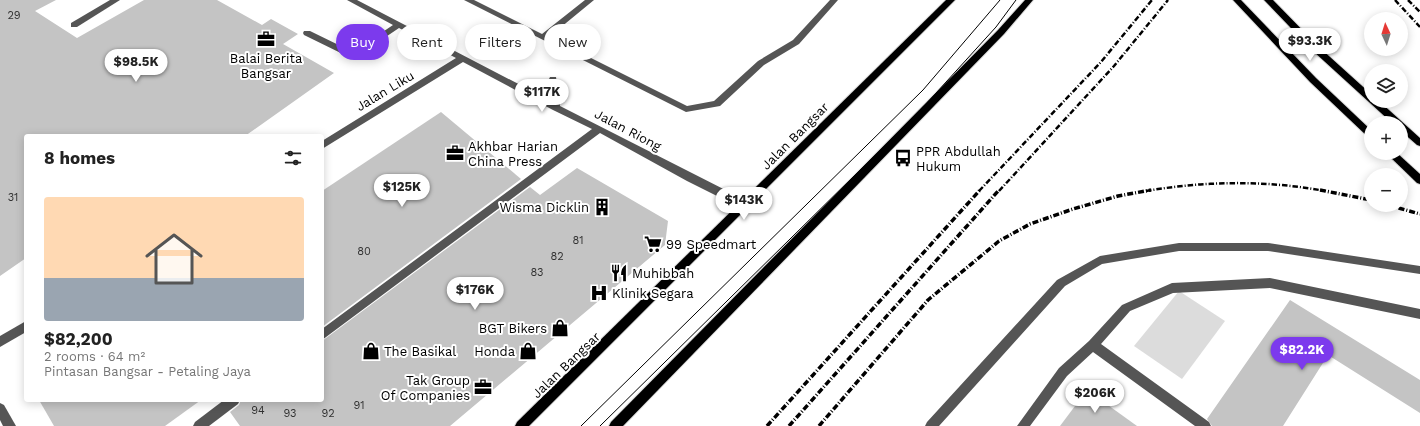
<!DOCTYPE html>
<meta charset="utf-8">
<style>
:root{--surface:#fff;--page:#f2f2f2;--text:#222;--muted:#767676;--accent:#7c3aed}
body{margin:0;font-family:"Work Sans",sans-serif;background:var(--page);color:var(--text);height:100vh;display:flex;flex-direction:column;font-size:15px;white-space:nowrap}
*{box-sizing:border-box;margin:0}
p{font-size:13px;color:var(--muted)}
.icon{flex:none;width:22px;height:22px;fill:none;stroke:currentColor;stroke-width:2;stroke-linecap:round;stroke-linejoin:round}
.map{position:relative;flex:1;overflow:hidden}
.details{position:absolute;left:24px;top:134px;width:300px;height:268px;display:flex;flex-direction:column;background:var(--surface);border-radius:4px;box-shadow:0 2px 10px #0003}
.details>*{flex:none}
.guide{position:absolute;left:336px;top:24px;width:380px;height:36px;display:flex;gap:8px}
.needle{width:26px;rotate:356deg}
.controls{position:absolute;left:1364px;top:12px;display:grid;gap:8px}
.controls a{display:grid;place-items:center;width:44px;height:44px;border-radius:50%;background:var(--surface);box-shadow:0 2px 10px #0003;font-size:20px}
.price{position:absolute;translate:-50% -34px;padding:0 9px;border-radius:14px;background:#fff;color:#222;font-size:13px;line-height:26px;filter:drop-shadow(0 1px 2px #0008)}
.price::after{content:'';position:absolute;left:50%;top:24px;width:12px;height:9px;margin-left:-6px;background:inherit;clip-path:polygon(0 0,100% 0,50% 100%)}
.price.current{background:var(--accent);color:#fff}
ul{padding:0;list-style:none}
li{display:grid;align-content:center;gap:8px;height:212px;padding:0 20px}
li span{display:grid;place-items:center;height:124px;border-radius:4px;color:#555}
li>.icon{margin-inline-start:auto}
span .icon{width:72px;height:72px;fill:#fffc;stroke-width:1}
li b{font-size:17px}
h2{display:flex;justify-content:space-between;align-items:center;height:48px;padding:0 20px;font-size:17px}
.chip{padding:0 14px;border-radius:18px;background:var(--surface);box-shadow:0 2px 10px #0003;font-size:14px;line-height:36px}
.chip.current{background:var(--accent);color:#fff}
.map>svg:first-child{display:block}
.green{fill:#dcdcdc}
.building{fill:#c4c4c4}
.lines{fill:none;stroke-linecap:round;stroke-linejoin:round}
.major-casing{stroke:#dbdbdb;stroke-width:2}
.minor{fill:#555;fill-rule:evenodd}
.major{fill:#000;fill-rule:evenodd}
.tram{stroke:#000;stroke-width:1}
.rail-far1{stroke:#000;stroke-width:2.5;stroke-dasharray:5.5 2 1 2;stroke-linecap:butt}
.rail{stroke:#000;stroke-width:3.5;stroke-dasharray:6 2 1 2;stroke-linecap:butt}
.labels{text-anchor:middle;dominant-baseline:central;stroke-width:4;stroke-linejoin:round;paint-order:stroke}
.number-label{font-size:11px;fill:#313131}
.poi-label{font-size:13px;fill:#000;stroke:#fff;text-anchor:start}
.street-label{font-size:13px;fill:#000;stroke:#fff}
</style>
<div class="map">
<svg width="1420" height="426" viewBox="0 0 1420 426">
<rect width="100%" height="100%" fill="#fff"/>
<!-- green -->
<path class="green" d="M 1179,291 L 1225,321 L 1182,379 L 1134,346 Z"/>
<!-- building -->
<g class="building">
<path d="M 0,0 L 56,0 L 35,11 L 77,38 L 144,0 L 217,0 L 262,25 L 271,19 L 298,34 L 283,44 L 334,73 L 245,136 L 26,136 L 26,258 L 0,276 Z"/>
<path d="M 441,112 L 521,179 L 322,327 L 322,191 Z"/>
<path d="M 577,168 L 668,221 L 665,245 L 450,426 L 240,426 L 230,412 L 239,405 L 241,400 L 322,400 L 322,341 L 530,187 L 540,195 Z"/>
<path d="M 1290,300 L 1420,380 L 1420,413 L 1328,355 L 1283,426 L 1212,426 L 1207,419 Z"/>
<path d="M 1087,390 L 1137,426 L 1060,426 Z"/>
<path d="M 39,400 L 201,400 L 165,426 L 54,426 Z"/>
</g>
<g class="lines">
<!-- major casing -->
<g class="major-casing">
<g id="major">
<path d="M 946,0 L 955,0 L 529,426 L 515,426 L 517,422 Z"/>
<path d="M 1025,0 L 1033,0 L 1004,34 L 623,426 L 609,426 L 611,422 L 998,30 Z"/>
<path d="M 1233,0 L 1241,0 L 1316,78 L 1371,130 L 1371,138 L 1368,137 L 1310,82 Z"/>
<path d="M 1264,0 L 1273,0 L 1319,47 L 1371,94 L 1371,101 L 1379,101 L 1420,138 L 1420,146 L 1417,145 L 1401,131 L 1401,123 L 1392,123 L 1313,51 Z"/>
<path d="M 1386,153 L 1397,153 L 1420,174 L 1420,184 L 1417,183 Z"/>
</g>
</g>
<!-- minor -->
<g class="minor">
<path d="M 110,0 L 120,0 L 77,27 L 71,27 L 71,23 Z"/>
<path d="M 347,0 L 357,0 L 551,101 L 549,79 L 550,77 L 556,77 L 560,106 L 749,202 L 750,205 L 749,208 L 741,208 L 687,181 L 600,133 L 322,340 L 322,329 L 592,129 L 553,110 L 463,62 L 322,149 L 322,141 L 456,58 L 399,28 L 353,59 L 304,35 L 303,33 L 304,31 L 310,31 L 353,52 L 393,25 Z"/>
<path d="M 464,0 L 474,0 L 542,34 L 585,0 L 594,0 L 549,37 L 687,106 L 714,101 L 758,61 L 793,40 L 830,0 L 838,0 L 799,44 L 764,65 L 720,106 L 686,112 Z"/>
<path d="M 1179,243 L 1268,243 L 1420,266 L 1420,274 L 1268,251 L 1179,251 L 1102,264 L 1065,286 L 939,426 L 925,426 L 927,422 L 1057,280 L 1100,256 Z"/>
<path d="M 1270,278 L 1420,309 L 1420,319 L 1270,288 L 1173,293 L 1130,311 L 1101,344 L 1209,422 L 1211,426 L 1195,426 L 1093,352 L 1067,376 L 1030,426 L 1017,426 L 1059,368 L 1089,341 L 1122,305 L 1172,283 Z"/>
<path d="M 26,321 L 26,332 L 0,347 L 0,336 Z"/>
<path d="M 224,400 L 240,400 L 238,404 L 209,426 L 193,426 L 195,422 Z"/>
<path d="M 0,403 L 4,405 L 16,426 L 3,426 L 0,420 Z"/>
</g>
<!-- major -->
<use href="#major" class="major"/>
<!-- tram -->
<g class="tram">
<path d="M 581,426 L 923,90 L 1000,0"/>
<path d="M 600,426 L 917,114 L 996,27 L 1016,0"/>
</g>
<!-- rail-far1 -->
<g class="rail-far1">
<path d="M 1395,0 L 1420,27"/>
<path d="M 1408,0 L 1420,12"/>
<path d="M 979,191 L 1101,62 L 1152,0"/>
<path d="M 999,191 L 1114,66 L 1168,0"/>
<path d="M 1146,191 C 1205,181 1266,180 1325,191"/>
</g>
<!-- rail -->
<g class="rail">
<path d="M 1320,190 L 1371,200"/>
<path d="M 1388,205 L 1420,214"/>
<path d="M 767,426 L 980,190"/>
<path d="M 789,426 L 999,190"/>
<path d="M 819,426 L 928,300 L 999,241 L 1030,224 L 1073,209 L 1118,196 L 1151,190"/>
</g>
</g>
<!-- icons -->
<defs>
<g id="office-bare" transform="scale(1.38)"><path d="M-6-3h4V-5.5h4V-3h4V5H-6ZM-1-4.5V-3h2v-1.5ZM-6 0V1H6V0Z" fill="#000" stroke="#fff" stroke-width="2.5" paint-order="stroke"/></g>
<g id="bus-bare" transform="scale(1.38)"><path d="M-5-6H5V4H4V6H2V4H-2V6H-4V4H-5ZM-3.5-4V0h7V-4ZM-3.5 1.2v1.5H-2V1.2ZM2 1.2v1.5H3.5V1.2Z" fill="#000" stroke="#fff" stroke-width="2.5" paint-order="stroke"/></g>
<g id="building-bare" transform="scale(1.38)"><path d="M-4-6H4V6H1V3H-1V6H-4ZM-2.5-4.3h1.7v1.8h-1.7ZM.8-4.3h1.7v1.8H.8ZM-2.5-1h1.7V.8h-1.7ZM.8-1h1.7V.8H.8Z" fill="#000" stroke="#fff" stroke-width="2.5" paint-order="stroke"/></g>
<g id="supermarket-bare" transform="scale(1.38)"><path d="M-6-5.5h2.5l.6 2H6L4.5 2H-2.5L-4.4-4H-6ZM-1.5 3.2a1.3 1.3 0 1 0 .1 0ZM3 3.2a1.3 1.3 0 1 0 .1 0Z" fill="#000" stroke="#fff" stroke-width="2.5" paint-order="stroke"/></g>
<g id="restaurant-bare" transform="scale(1.38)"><path d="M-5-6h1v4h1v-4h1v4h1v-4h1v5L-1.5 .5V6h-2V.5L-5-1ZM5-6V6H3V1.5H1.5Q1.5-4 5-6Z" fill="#000" stroke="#fff" stroke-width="2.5" paint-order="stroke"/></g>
<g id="hospital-bare" transform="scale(1.38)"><path d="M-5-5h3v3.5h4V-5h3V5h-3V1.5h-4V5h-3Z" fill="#000" stroke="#fff" stroke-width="2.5" paint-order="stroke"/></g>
<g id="shop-bare" transform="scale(1.38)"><path d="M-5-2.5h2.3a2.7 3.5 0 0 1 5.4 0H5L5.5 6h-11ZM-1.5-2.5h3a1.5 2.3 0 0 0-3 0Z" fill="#000" stroke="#fff" stroke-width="2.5" paint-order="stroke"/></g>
</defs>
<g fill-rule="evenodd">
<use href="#office-bare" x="266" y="39"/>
<use href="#office-bare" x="455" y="153"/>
<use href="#bus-bare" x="903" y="158"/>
<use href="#building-bare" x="602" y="207"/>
<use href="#supermarket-bare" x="653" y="244"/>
<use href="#restaurant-bare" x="619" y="273"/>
<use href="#hospital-bare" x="599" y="293"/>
<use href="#shop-bare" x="560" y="328"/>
<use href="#shop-bare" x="371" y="351"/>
<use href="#shop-bare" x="528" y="351"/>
<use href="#office-bare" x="483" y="387"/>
</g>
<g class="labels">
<!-- number labels -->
<g class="number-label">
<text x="14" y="15">29</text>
<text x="13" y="197">31</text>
<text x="578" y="240">81</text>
<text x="364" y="251">80</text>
<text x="557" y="256">82</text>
<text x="537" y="272">83</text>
<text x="359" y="405">91</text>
<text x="258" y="410">94</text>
<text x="290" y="413">93</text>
<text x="328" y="413">92</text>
</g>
<!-- poi labels -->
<g class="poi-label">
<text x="266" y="58" text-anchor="middle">Balai Berita<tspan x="266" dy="15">Bangsar</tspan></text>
<text x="468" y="146">Akhbar Harian<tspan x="468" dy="15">China Press</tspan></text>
<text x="916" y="151">PPR Abdullah<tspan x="916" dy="15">Hukum</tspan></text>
<text x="589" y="207" text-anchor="end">Wisma Dicklin</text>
<text x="666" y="244">99 Speedmart</text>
<text x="632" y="273">Muhibbah</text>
<text x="612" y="293">Klinik Segara</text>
<text x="547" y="328" text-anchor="end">BGT Bikers</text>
<text x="384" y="351">The Basikal</text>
<text x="515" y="351" text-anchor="end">Honda</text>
<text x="470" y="380" text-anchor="end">Tak Group<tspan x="470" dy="15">Of Companies</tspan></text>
</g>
<!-- street labels -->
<g class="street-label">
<text transform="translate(385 91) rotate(-31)">Jalan Liku</text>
<text transform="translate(628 130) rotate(28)">Jalan Riong</text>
<text transform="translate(795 136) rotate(-45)">Jalan Bangsar</text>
<text transform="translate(566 365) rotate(-44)">Jalan Bangsar</text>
</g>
</g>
</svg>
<div class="controls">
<a><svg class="needle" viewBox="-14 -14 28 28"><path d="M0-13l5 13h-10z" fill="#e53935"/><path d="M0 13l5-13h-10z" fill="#767676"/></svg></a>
<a><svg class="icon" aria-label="layers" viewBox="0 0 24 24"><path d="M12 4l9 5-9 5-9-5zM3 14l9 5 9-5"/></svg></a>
<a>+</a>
<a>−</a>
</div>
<b class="price" style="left:1310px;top:62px">$93.3K</b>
<b class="price" style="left:136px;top:83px">$98.5K</b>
<b class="price" style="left:542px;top:113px">$117K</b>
<b class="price" style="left:402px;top:208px">$125K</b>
<b class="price" style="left:744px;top:221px">$143K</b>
<b class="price" style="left:475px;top:311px">$176K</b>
<b class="price current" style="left:1302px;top:371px">$82.2K</b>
<b class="price" style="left:1095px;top:414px">$206K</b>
<div class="guide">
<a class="chip current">Buy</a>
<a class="chip">Rent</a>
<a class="chip">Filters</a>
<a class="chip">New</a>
</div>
<section class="details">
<h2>8 homes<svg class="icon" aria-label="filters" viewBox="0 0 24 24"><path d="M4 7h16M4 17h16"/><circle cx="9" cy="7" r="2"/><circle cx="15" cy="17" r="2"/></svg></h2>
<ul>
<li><span style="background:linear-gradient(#ffd9b3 65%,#9aa5b1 0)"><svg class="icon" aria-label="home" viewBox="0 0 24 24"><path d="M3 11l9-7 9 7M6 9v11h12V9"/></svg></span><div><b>$82,200</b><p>2 rooms · 64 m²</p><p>Pintasan Bangsar - Petaling Jaya</p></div></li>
</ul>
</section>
</div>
